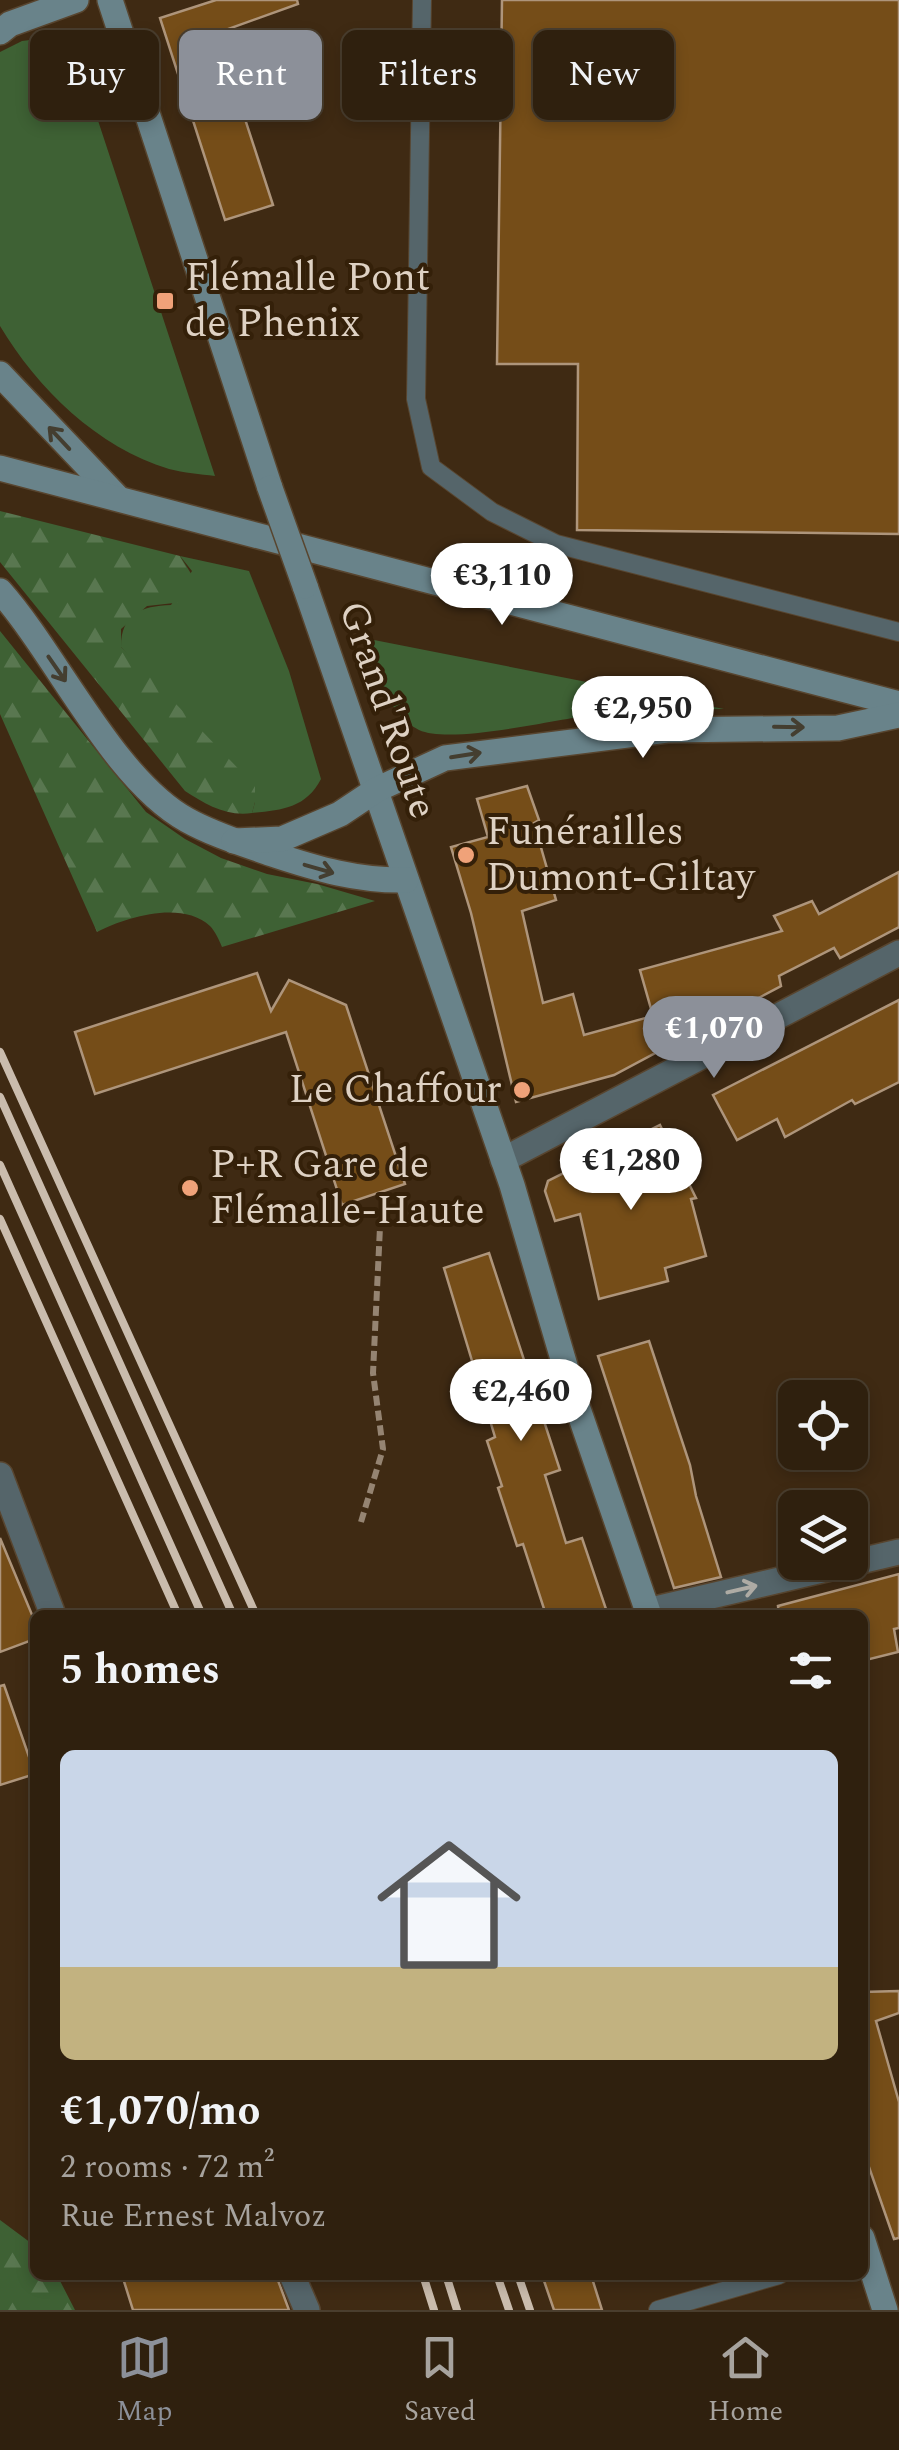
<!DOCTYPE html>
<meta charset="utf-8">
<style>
:root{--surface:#2f200e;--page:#372817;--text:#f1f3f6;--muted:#a7a39e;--line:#4a3e2e;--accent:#8c9099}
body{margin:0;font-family:Spectral,serif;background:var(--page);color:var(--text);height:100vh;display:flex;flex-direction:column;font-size:38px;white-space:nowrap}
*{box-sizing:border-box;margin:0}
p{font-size:32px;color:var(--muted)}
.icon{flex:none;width:55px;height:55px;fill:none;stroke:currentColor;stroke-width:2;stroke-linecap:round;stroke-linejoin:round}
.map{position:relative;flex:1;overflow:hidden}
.details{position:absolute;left:30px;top:1610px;width:838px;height:670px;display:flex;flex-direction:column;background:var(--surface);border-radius:15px;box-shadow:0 5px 15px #0003,0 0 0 2px var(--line)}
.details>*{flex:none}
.guide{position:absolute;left:30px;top:30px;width:840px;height:90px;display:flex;gap:20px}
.controls{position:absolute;left:778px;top:1380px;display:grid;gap:20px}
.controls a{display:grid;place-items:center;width:90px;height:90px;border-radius:15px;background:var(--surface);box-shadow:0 5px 15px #0003,0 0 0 2px var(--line);font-size:50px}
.price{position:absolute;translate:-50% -85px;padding:0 22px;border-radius:35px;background:#fff;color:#222;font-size:32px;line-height:65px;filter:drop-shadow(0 2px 5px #0008)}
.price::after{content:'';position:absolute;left:50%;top:60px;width:30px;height:22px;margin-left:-15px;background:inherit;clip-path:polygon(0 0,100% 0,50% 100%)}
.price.current{background:var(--accent);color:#fff}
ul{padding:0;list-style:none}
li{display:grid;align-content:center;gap:20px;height:530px;padding:0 30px}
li+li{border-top:2px solid var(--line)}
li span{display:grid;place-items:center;height:310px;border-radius:15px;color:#555}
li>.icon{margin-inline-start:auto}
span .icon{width:180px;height:180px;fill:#fffc;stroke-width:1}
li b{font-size:42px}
h2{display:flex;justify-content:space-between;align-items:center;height:120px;padding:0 30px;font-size:42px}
.chip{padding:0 35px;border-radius:15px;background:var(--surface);box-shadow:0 5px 15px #0003,0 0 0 2px var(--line);font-size:35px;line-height:90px}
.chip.current{background:var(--accent);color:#fff}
.tab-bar{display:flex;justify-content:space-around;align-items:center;height:140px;border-top:2px solid var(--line);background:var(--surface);font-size:28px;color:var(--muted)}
.tab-bar a{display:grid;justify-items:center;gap:5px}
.tab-bar .current{color:var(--accent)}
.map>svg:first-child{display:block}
.green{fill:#3e6134}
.forest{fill:url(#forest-firs)}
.building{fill:#754d18;stroke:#ae957b;stroke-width:2.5}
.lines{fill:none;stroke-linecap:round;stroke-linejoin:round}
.lane-casing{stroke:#58452f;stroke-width:20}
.street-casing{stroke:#58452f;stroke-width:28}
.secondary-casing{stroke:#58452f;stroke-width:28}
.path{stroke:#958472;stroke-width:6;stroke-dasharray:10 5;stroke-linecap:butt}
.lane{stroke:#55656a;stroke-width:18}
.street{stroke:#55656a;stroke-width:25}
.secondary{stroke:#69838a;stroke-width:25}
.rail{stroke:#cabcad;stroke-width:8}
.secondary-bridge-casing{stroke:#58452f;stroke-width:28;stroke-linecap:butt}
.secondary-bridge{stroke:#69838a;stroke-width:25}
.oneway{stroke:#443e30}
.oneway2{stroke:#aeaba4}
.poi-dot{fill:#f0a279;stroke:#342009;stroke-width:4}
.labels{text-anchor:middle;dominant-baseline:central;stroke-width:8;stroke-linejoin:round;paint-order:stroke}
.poi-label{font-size:40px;fill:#ded1c3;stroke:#342009;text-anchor:start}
.street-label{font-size:40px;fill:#ded1c3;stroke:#342009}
</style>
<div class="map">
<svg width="899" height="2310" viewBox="0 0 899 2310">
<defs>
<pattern id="forest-firs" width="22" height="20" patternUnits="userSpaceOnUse" patternTransform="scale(2.5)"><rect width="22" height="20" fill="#3e6134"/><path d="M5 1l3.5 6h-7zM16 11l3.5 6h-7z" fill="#597750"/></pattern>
</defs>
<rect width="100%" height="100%" fill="#3f2a13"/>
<!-- green -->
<g class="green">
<path d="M 38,39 L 54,43 L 82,61 L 84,78 L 215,476 C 200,474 184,473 169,469 C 98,448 37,388 0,326 L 0,52 L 22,41 Z"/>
<path d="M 180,556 L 249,571 L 289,671 L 321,779 C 306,808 282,810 252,813 L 255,802 L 121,647 C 121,614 141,606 171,605 L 192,571 Z"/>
<path d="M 369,639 L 724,709 C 681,710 637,710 594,715 C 555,719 451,745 419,730 C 385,713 379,672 369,639 Z"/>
</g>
<!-- forest -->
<g class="forest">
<path d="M 0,511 L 180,556 L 195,580 L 183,602 L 147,606 L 121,629 L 121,647 L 255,786 L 255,802 L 252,813 C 227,817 205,804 185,791 L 0,562 Z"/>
<path d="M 0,631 L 146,812 L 185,839 L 221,858 L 267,874 L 317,884 L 375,901 L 222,947 C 219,940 215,931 210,926 C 182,900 126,917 97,932 L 0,714 Z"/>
<path d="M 0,2220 L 35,2246 L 35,2275 L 57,2275 L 75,2310 L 0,2310 Z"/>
</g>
<!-- building -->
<g class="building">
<path d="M 216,0 L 297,0 L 298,4 L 217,33 L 273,205 L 225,220 L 160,18 Z"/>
<path d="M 502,0 L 899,0 L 899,534 L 577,530 L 578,364 L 497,364 Z"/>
<path d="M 527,786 L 539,820 L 534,823 L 556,900 L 522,911 L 532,955 L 543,1003 L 573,994 L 584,1035 L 653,1016 L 640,970 L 782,931 L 774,916 L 812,901 L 819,914 L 899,872 L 899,927 L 840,958 L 834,948 L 779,976 L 781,986 L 614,1075 L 516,1102 L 471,913 L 451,847 L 488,837 L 477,799 Z"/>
<path d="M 257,973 L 271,1011 L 289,980 L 346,1005 L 405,1184 L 342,1205 L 286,1032 L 95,1094 L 75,1032 Z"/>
<path d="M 899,1000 L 899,1082 L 855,1104 L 852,1100 L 785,1137 L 777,1119 L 737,1140 L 713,1095 Z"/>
<path d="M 660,1125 L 696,1198 L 691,1199 L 706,1256 L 665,1268 L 668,1281 L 599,1299 L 580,1214 L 555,1221 L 545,1191 L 548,1181 Z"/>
<path d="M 489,1253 L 560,1470 L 545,1475 L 566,1543 L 582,1538 L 608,1615 L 546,1615 L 523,1544 L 517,1546 L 498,1488 L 502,1486 L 487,1441 L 495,1437 L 444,1268 Z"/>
<path d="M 649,1341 L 690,1465 L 696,1496 L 721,1577 L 674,1588 L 598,1356 Z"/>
<path d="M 0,1538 L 35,1622 L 35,1639 L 0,1652 Z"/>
<path d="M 899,1574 L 899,1628 L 894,1629 L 898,1652 L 862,1661 L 862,1615 L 779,1615 L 778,1606 Z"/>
<path d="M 4,1685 L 35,1774 L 0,1785 L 0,1686 Z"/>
<path d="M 899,1991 L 899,2013 L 876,2021 L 899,2102 L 899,2238 L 894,2239 L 862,2147 L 862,1992 Z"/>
<path d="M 122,2275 L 276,2275 L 289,2310 L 133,2310 Z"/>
<path d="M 542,2275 L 591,2275 L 602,2310 L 554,2310 Z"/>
</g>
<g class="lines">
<!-- lane casing -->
<g class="lane-casing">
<g id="lane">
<path d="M 422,0 L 416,399 L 431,467 L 492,512 L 556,544 L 899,632"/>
<path d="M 658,2310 L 779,2275"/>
</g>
</g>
<!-- street casing -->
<g class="street-casing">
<g id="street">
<path d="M 503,1160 L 899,953"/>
<path d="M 0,1475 L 53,1615"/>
<path d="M 647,1611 L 899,1552"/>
<path d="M 292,2275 L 307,2310"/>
</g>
</g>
<!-- secondary casing -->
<g class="secondary-casing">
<g id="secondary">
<path d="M 110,0 L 270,488"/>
<path d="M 0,32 L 10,24 L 76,0"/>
<path d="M 0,374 L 117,497"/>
<path d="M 0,468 L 899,704"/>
<path d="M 305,586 L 512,1185 L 575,1400 L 649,1615"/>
<path d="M 0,591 C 57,655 113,779 187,820 C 214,835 244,844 272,854 C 317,869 358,881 406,880"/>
<path d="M 234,841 L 282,839 L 340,814 L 376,790 L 445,758 L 667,730 L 838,728 L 899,715"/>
<path d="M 862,2238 L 885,2310"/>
</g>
</g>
<!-- path -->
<path class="path" d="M 361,1522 L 383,1449 L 373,1373 L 380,1227"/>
<!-- lane -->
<use href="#lane" class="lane"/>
<!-- street -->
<use href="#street" class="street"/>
<!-- secondary -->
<use href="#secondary" class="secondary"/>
<!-- rail -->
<g class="rail">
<path d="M 0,1052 L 256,1615"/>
<path d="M 0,1097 L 233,1615"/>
<path d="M 0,1165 L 202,1615"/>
<path d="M 0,1219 L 178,1615"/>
<path d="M 423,2275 L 434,2310"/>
<path d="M 446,2275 L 457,2310"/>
<path d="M 497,2275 L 509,2310"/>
<path d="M 518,2275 L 530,2310"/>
</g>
<!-- secondary-bridge casing -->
<g class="secondary-bridge-casing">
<path id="secondary-bridge" d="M 270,488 L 305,586"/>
</g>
<!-- secondary-bridge -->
<use href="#secondary-bridge" class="secondary-bridge"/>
</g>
<!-- one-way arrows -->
<defs><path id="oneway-shaft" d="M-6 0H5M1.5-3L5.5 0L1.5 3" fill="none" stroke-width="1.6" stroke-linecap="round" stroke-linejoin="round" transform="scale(2.5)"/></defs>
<g class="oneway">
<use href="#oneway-shaft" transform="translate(59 438) rotate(-133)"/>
<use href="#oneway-shaft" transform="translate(57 669) rotate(55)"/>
<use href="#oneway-shaft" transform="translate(789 727) rotate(1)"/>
<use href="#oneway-shaft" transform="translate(466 755) rotate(-9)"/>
<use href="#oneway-shaft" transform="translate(319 869) rotate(16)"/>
</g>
<use class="oneway2" href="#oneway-shaft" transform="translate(742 1589) rotate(-13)"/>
<!-- markers -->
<g class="poi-dot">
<rect x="155" y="291" width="20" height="20" rx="5"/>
<circle cx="466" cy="855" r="10"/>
<circle cx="522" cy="1090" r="10"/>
<circle cx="190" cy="1188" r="10"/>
</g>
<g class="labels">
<!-- poi labels -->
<g class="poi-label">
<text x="185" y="278">Flémalle Pont<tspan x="185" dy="46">de Phenix</tspan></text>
<text x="486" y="832">Funérailles<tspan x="486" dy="46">Dumont-Giltay</tspan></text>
<text x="502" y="1090" text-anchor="end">Le Chaffour</text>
<text x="210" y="1165">P+R Gare de<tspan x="210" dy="46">Flémalle-Haute</tspan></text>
</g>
<!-- street labels -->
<g class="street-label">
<text transform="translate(387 710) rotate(71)">Grand'Route</text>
</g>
</g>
</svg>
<div class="controls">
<a><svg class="icon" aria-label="locate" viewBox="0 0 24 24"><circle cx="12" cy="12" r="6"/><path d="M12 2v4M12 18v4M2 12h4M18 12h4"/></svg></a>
<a><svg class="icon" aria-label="layers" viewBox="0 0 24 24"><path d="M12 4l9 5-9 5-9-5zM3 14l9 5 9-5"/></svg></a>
</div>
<b class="price" style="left:502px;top:628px">€3,110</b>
<b class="price" style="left:643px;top:761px">€2,950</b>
<b class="price current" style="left:714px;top:1081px">€1,070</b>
<b class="price" style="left:631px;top:1213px">€1,280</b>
<b class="price" style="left:521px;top:1444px">€2,460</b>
<div class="guide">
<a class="chip">Buy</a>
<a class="chip current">Rent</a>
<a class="chip">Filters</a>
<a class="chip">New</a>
</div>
<section class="details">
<h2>5 homes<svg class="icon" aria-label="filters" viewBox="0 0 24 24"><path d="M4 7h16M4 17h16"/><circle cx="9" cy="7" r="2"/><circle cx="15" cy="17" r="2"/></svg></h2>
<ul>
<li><span style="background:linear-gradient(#c9d6e8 70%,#c2b280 0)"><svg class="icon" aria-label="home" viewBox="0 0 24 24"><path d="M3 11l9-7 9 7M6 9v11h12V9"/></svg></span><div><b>€1,070/mo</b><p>2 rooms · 72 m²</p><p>Rue Ernest Malvoz</p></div></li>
</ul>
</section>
</div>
<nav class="tab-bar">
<a class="current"><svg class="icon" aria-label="map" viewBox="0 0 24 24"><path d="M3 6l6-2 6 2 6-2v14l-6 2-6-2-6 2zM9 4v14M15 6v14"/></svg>Map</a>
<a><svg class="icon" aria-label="saved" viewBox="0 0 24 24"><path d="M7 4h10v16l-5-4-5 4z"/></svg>Saved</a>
<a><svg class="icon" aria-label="home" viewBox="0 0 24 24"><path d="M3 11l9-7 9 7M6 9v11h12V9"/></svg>Home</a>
</nav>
